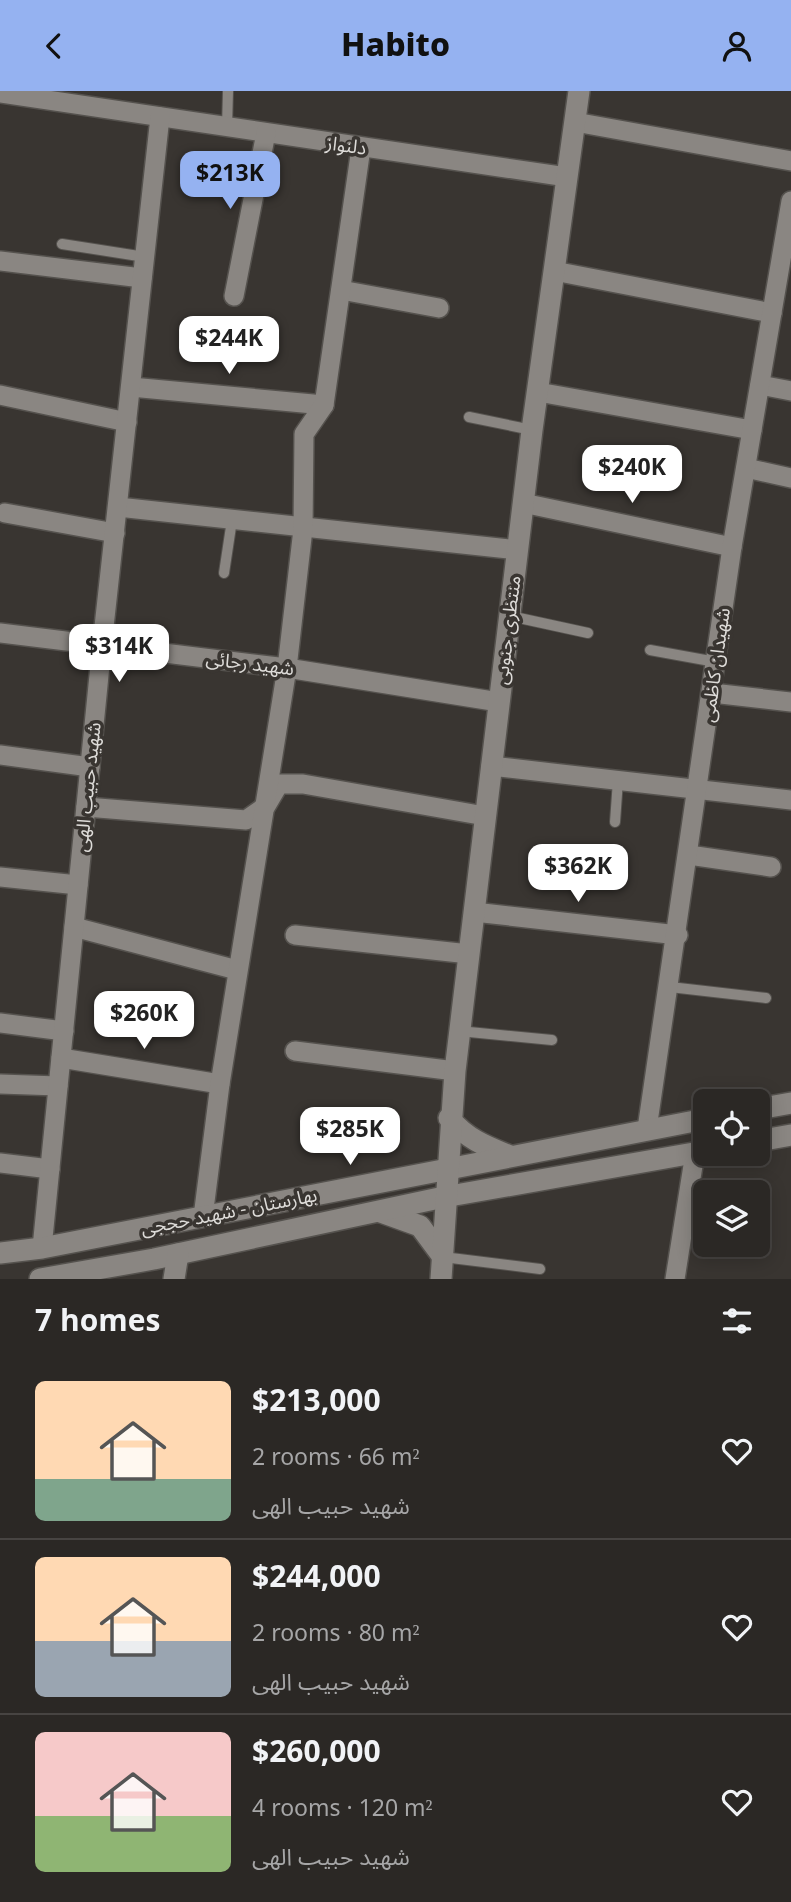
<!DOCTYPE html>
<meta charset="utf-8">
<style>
:root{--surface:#2b2825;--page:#33302d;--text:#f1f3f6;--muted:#a6a6a7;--line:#474442;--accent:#95b2f1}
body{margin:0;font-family:Georgia,"Noto Sans Arabic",serif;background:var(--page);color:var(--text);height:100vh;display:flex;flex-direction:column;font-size:26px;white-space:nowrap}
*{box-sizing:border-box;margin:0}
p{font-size:23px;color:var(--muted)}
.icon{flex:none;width:38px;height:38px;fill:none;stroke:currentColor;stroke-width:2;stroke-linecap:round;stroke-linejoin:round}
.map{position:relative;height:1188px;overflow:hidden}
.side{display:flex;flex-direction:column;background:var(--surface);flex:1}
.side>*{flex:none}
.buttons{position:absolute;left:693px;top:998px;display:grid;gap:14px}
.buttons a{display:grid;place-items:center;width:77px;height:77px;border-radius:10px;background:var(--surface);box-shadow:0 4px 18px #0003,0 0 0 2px var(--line);font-size:35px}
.price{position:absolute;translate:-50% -60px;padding:0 16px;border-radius:14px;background:#fff;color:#222;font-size:23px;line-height:46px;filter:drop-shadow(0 2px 4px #0008)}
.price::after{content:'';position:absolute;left:50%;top:42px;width:21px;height:16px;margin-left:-10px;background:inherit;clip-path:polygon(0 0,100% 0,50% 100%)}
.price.current{background:var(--accent);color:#111}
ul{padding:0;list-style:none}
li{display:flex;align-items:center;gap:21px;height:175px;padding:0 35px}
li+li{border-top:2px solid var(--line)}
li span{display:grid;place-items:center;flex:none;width:196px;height:140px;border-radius:10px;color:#555}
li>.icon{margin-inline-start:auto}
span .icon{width:84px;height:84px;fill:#fffc;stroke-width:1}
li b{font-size:30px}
h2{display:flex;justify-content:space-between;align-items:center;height:84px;padding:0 35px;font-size:30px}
header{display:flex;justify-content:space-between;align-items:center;height:91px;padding:0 35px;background:var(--accent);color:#111;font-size:32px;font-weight:800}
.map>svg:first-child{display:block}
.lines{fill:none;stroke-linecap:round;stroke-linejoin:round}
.lane-casing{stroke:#55524e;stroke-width:12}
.street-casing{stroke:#55524e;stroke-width:22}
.secondary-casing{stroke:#55524e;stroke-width:24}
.lane{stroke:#8a8682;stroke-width:10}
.street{stroke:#8a8682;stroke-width:19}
.secondary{stroke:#8a8682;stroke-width:21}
.labels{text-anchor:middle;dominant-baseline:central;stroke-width:7;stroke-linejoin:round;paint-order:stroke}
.street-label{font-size:19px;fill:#dddbd8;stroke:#393531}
</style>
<header><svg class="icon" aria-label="back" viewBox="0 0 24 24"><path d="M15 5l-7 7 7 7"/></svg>Habito<svg class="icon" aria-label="person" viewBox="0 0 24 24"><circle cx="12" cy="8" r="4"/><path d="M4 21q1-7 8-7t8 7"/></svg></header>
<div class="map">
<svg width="791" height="1188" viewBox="0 0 791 1188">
<rect width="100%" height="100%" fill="#393531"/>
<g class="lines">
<!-- lane casing -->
<g class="lane-casing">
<g id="lane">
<path d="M 227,36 L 228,0"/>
<path d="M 62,153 L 145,166"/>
<path d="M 469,326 L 532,339"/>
<path d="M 224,482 L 232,429"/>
<path d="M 510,525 L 588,542"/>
<path d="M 650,559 L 716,571"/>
<path d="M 615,731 L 618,689"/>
<path d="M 670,896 L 766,907"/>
<path d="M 459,940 L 552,949"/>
<path d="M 443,1166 L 540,1178"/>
</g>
</g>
<!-- street casing -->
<g class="street-casing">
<g id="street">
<path d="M 0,2 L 567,86"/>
<path d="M 575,31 L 791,70"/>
<path d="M 0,170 L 142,187"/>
<path d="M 554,180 L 772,222"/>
<path d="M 341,199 L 439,217"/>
<path d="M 234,205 L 266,42"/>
<path d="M 760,294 L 791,300"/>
<path d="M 131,296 L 324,314"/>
<path d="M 538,301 L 752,339"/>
<path d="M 0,304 L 127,331"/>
<path d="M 746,377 L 791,387"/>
<path d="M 523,412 L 732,456"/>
<path d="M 118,416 L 518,459"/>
<path d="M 5,422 L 115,442"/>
<path d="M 0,542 L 287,577 L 499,611"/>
<path d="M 712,602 L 791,611"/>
<path d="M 0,664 L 90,676"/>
<path d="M 491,675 L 791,709"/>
<path d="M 86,716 L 246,729 L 266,715 L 279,693 L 303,693 L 485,725"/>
<path d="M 689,764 L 771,776"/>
<path d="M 0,786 L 78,794"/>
<path d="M 474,821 L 678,844"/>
<path d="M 74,836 L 237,879"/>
<path d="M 295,844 L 469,863"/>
<path d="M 0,932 L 64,940"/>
<path d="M 295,960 L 455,980"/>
<path d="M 61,967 L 220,993"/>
<path d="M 0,993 L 58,995"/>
<path d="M 647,1038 L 732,456 L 791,110"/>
<path d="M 0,1072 L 50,1078"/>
<path d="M 203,1126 L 220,993 L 287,577 L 303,438 L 304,343 L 324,314 L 361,57"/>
<path d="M 42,1157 L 102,554 L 160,26"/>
<path d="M 675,1188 L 695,1062"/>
</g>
</g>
<!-- secondary casing -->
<g class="secondary-casing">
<g id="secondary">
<path d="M 758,1018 L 791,1012"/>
<path d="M 449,1027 C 467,1048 485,1055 510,1065"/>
<path d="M 758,1050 L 791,1044"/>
<path d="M 381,1121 L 420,1135 L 443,1166"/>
<path d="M 0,1162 L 42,1157 L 705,1028"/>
<path d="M 40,1188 L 154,1168 L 444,1106 L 705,1060"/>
<path d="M 174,1188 L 178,1163"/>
<path d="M 441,1188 L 455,980 L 532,339 L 579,0"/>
</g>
</g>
<!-- lane -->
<use href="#lane" class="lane"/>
<!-- street -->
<use href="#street" class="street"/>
<!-- secondary -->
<use href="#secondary" class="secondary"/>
</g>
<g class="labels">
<!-- street labels -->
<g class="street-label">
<text transform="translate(346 55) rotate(8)">دلنواز</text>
<text transform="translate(508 539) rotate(-83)">منتظری جنوبی</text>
<text transform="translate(250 573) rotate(7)">شهید رجائی</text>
<text transform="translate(716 574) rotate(-82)">شهیدان کاظمی</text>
<text transform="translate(88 696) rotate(-84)">شهید حبیب الهی</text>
<text transform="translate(229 1121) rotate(-11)">بهارستان - شهید حججی</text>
</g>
</g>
</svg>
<div class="buttons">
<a><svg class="icon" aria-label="locate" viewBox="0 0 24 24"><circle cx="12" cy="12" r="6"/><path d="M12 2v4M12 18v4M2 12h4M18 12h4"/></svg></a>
<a><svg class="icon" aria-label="layers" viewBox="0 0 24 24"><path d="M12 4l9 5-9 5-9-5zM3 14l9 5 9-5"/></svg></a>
</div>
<b class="price current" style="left:230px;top:120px">$213K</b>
<b class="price" style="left:229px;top:285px">$244K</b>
<b class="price" style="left:632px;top:414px">$240K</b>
<b class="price" style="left:119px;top:593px">$314K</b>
<b class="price" style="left:578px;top:813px">$362K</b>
<b class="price" style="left:144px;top:960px">$260K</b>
<b class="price" style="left:350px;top:1076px">$285K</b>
</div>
<section class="side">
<h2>7 homes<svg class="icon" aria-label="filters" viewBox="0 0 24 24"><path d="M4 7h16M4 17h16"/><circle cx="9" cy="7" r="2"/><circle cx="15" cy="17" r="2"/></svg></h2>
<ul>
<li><span style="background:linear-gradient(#ffd9b3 70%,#7fa58c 0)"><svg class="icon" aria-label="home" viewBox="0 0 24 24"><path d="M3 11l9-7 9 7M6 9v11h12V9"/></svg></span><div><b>$213,000</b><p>2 rooms · 66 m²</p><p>شهید حبیب الهی</p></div><svg class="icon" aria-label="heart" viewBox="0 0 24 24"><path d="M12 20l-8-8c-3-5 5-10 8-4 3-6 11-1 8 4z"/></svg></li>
<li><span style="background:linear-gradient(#ffd9b3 60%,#9aa5b1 0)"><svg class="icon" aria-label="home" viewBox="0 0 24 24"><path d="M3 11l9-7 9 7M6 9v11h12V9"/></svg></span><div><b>$244,000</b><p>2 rooms · 80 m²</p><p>شهید حبیب الهی</p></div><svg class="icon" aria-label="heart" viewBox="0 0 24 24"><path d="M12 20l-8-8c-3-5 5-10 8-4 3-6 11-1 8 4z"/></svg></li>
<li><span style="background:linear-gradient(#f6c9c9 60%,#8fb573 0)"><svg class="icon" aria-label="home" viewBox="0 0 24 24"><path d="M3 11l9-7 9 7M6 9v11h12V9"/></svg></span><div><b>$260,000</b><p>4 rooms · 120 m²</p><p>شهید حبیب الهی</p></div><svg class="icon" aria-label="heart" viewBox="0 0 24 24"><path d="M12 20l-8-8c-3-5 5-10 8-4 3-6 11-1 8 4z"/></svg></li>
</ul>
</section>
